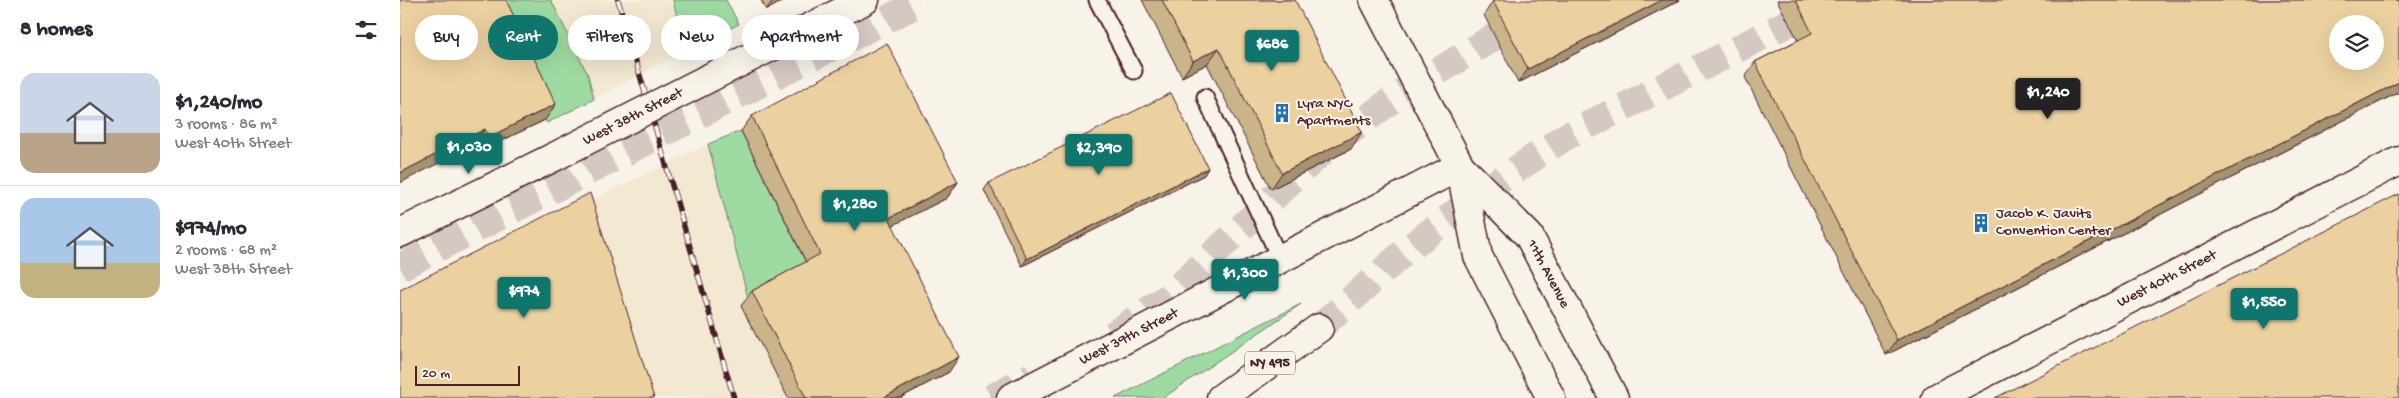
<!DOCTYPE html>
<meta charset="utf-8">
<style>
:root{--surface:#fff;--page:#f2f2f3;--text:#2b2b33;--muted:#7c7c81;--line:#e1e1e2;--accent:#0f766e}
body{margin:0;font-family:"Gochi Hand",sans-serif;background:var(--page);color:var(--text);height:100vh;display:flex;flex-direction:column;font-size:19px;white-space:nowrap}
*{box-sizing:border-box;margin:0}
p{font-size:16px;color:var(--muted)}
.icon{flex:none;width:28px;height:28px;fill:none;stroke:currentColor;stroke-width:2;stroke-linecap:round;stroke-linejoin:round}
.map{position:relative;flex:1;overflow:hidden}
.drawer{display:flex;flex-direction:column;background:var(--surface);width:400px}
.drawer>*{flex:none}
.guide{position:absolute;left:15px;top:15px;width:475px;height:45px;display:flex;gap:10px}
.fabs{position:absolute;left:1929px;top:15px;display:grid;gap:10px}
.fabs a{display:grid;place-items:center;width:55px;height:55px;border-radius:50%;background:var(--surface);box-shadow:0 5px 20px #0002;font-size:25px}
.scale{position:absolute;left:15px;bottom:12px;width:105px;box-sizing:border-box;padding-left:5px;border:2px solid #4a1f2b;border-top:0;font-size:14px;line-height:18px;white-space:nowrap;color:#4a1f2b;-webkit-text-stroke:4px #f7f3e8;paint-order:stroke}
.price{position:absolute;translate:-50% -42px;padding:0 11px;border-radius:5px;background:var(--accent);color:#fff;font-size:16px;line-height:32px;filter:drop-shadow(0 1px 2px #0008)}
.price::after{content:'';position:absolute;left:50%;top:30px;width:15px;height:11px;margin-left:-8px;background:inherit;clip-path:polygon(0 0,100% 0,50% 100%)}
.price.current{background:#222;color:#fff}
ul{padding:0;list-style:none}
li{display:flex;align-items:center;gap:15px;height:125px;padding:0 20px}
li+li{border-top:1px solid var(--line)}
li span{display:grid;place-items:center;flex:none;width:140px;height:100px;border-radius:15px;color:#555}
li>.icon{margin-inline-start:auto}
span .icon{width:60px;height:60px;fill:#fffc;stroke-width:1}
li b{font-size:21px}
h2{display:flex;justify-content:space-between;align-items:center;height:60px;padding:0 20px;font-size:21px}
.chip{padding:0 18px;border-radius:22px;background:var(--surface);box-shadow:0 5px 20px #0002;font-size:18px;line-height:45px}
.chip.current{background:var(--accent);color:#fff}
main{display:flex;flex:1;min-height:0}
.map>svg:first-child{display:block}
.built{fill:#f3e9d2}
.green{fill:#9edba3;stroke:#747d67}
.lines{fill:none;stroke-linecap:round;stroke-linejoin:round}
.highway-tunnel{stroke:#d4c9c2;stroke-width:28;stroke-dasharray:28 14;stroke-linecap:butt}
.lane-casing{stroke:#4a1f2b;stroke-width:19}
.street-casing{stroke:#4a1f2b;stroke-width:31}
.primary-casing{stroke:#4a1f2b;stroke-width:31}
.highway-casing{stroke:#4a1f2b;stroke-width:31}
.lane{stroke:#f7f3e8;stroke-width:15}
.street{stroke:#f7f3e8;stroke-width:28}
.primary{stroke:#f7f3e8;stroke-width:28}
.highway{stroke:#f7f3e8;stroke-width:28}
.rail-casing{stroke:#4a1f2b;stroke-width:5.5}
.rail{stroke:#f7f3e8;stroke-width:4;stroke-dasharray:11;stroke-linecap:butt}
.street-bridge-casing{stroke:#4a1f2b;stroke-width:31;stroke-linecap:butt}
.street-bridge{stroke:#f7f3e8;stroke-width:28}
.wall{fill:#cab48a;stroke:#4a1f2b}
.shaded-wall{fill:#a49270;stroke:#4a1f2b}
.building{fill:#ebd1a0;stroke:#4a1f2b;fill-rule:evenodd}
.labels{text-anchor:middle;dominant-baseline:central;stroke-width:4;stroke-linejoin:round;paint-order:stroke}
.shield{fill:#f7f3e8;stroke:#7e5f64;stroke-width:1}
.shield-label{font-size:14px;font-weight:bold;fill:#4a1f2b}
.poi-label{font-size:15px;fill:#4a1f2b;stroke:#f7f3e8;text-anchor:start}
.street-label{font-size:15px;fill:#4a1f2b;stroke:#f7f3e8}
</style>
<main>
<section class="drawer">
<h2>8 homes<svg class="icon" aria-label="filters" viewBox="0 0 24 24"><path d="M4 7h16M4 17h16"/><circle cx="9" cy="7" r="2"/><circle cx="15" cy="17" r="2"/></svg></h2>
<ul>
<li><span style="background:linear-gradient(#c9d6e8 60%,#b9a48a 0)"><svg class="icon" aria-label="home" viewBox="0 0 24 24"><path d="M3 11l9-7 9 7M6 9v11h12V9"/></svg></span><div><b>$1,240/mo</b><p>3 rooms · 86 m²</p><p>West 40th Street</p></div></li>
<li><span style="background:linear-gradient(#a9c7e8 65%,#c2b280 0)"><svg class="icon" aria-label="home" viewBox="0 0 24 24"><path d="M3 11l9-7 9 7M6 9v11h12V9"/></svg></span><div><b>$974/mo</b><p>2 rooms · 68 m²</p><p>West 38th Street</p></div></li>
</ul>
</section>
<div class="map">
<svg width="1999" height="398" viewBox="0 0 1999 398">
<rect width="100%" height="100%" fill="#f7f3e8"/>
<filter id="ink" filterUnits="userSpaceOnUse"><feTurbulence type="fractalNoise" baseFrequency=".02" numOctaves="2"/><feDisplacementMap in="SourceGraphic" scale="10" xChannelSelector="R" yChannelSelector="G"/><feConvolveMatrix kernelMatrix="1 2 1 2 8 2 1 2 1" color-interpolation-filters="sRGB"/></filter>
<g filter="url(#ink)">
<!-- built -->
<g class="built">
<path d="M 151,0 L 273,0 L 285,51 L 194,99 L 188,75 Z"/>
<path d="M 308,144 L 349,302 L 388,398 L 238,398 L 180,205 Z"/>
</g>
<!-- green -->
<g class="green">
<path d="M 89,0 L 151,0 L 188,75 L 194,99 L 147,123 Z"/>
<path d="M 273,0 L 326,0 L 339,24 L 285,51 Z"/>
<path d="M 341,131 L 409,269 L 349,302 L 308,144 Z"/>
<path d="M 901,304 L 763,398 L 715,398 Z"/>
</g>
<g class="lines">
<!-- highway-tunnel -->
<g class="highway-tunnel">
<path d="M 0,267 L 524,0"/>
<path d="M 919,328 L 1001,255 L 1078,195 L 1163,138 L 1433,0"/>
<path d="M 713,335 L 768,297 L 916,157 L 993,99 L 1089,40 L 1168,0"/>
<path d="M 591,398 L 632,376"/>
</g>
<!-- lane casing -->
<g class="lane-casing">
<g id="lane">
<path d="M 697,0 L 734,71"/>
<path d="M 805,97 L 880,259"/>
</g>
</g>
<!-- street casing -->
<g class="street-casing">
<g id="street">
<path d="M 311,77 L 465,0"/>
<path d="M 0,233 L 154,157"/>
<path d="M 611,398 L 1060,166"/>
</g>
</g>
<!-- primary casing -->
<g class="primary-casing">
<g id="primary">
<path d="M 974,0 L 1060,166 L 1129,236 L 1214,398"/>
<path d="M 1060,166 L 1078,256 L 1151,398"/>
<path d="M 1536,398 L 1999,161"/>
</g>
</g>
<!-- highway casing -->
<g class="highway-casing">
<path id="highway" d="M 821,398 L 919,328"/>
</g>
<!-- lane -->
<use href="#lane" class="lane"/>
<!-- street -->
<use href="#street" class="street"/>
<!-- primary -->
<use href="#primary" class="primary"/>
<!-- highway -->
<use href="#highway" class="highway"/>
<!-- rail casing -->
<g class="rail-casing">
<path id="rail" d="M 218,0 L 334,398"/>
</g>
<!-- rail -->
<use href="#rail" class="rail"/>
<!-- street-bridge casing -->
<g class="street-bridge-casing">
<path id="street-bridge" d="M 154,157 L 311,77"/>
</g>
<!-- street-bridge -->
<use href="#street-bridge" class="street-bridge"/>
</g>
<!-- wall -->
<g class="wall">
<path d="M 0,0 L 145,120 L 78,152 Z"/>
<path d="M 361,0 L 385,0 L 366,10 Z"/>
<path d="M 742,0 L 895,0 L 951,149 L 871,189 L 807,64 L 782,77 Z"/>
<path d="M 1280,0 L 1118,83 L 1084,15 L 1093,1 Z"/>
<path d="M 1377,0 L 1999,0 L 1999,92 L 1486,355 L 1345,77 L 1355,62 L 1398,40 Z"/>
<path d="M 352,116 L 558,182 L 547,198 L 492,225 L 549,372 L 500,398 L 388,398 L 341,306 L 352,291 L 406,262 L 341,131 Z"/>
<path d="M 808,168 L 804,175 L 622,266 L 584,190 L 589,183 Z"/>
</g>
<!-- shaded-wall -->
<g class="shaded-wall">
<path d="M 373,0 L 385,0 L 366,10 Z"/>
<path d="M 1262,0 L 1280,0 L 1118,83 L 1128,69 Z"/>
<path d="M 819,48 L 807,64 L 782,77 L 793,61 Z"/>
<path d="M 1999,82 L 1999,92 L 1486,355 L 1497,340 Z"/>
<path d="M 156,104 L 145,120 L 78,152 L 89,137 Z"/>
<path d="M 85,129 L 74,145 L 0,183 L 0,173 Z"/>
<path d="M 962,132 L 951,149 L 871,189 L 882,173 Z"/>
<path d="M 808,168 L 804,175 L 622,266 L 627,259 Z"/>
<path d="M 558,182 L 547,198 L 478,233 L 489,218 Z"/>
<path d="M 559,357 L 549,372 L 500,398 L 483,398 Z"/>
</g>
<!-- building -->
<g class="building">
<path d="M 0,0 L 106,0 L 156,104 L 89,137 L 85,129 L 0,173 Z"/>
<path d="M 762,0 L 895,0 L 962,132 L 882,173 L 819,48 L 793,61 Z"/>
<path d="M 1096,0 L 1262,0 L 1128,69 L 1093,1 Z"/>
<path d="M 1396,0 L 1999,0 L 1999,82 L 1497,340 L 1355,62 L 1412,33 ZM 1938,24 L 1975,24 L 1975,61 L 1938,61 Z"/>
<path d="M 487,43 L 558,182 L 489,218 L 559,357 L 483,398 L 406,398 L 352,291 L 420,254 L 352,116 Z"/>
<path d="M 771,93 L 808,168 L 627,259 L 589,183 Z"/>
<path d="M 190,193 L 254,398 L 0,398 L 0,290 Z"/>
<path d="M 1999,194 L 1999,398 L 1595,398 Z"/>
</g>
</g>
<!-- icons -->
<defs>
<g id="building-bare" transform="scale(1.5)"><path d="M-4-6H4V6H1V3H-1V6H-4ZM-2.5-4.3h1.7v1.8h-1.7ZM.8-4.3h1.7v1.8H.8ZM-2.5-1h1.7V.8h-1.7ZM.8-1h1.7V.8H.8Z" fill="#1f6fb2" stroke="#f7f3e8" stroke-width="2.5" paint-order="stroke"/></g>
</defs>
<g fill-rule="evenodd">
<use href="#building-bare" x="882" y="113"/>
<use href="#building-bare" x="1581" y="223"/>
</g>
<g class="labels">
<!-- shield labels -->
<rect class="shield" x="845" y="351.5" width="50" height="23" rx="4"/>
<g class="shield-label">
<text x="870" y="363">NY 495</text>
</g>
<!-- poi labels -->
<g class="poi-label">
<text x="897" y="104">Lyra NYC<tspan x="897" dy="17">Apartments</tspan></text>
<text x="1596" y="214">Jacob K. Javits<tspan x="1596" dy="17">Convention Center</tspan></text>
</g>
<!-- street labels -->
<g class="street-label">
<text transform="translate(233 117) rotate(-27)">West 38th Street</text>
<text transform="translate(1148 274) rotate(62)">11th Avenue</text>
<text transform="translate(1767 279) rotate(-27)">West 40th Street</text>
<text transform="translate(729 337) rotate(-27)">West 39th Street</text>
</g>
</g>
</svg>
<div class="fabs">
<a><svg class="icon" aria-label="layers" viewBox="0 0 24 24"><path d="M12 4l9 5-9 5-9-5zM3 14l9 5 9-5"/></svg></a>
</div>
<div class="scale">20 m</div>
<b class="price" style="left:872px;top:72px">$686</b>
<b class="price current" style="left:1648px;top:120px">$1,240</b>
<b class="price" style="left:69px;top:175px">$1,030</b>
<b class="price" style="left:699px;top:176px">$2,390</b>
<b class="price" style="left:455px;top:232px">$1,280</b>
<b class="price" style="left:845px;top:301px">$1,300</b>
<b class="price" style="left:124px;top:319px">$974</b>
<b class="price" style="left:1864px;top:330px">$1,550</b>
<div class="guide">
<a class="chip">Buy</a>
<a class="chip current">Rent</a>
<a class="chip">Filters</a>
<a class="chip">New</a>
<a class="chip">Apartment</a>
</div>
</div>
</main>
